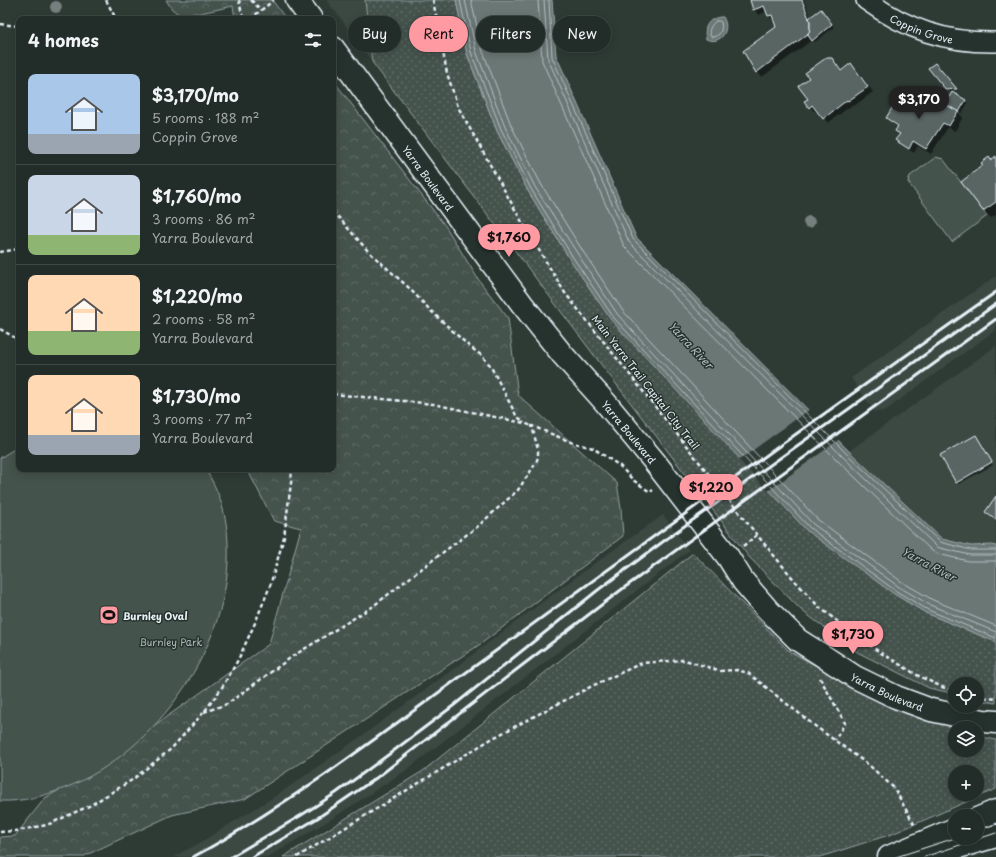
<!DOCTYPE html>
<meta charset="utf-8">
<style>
:root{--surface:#222c28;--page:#2a3430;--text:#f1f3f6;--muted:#a2a7a8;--line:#3f4845;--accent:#ff9aa2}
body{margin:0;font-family:"Playpen Sans",sans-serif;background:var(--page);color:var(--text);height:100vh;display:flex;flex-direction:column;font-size:15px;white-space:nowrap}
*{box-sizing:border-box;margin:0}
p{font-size:13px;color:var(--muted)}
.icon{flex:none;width:22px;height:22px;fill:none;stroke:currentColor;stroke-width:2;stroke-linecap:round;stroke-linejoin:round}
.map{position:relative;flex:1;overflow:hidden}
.details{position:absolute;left:16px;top:16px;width:320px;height:456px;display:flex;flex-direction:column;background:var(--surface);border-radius:8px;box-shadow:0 2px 10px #0003,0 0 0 1px var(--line)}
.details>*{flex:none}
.hud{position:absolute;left:348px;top:16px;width:380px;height:36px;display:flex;gap:8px}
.buttons{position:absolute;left:948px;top:677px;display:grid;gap:8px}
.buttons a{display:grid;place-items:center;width:36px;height:36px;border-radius:50%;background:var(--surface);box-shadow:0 2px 10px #0003,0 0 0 1px var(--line);font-size:20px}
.price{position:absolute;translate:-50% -34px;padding:0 9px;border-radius:14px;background:var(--accent);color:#111;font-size:13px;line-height:26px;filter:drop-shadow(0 1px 2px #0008)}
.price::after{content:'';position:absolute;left:50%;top:24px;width:12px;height:9px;margin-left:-6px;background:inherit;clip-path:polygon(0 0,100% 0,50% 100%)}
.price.selected{background:#222;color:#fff}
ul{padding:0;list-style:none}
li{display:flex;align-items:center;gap:12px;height:100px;padding:0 12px}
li+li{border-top:1px solid var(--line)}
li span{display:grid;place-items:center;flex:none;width:112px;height:80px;border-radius:8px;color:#555}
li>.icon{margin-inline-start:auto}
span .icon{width:48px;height:48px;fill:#fffc;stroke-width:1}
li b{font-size:17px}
h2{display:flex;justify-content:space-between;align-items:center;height:48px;padding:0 12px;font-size:17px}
.chip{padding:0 14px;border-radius:18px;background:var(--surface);box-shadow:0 2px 10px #0003,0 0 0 1px var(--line);font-size:14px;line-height:36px}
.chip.selected{background:var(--accent);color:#111}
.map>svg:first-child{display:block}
.built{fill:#3b4843}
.grass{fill:url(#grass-dots);stroke:#96a2a3;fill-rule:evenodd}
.forest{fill:url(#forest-crowns);stroke:#96a2a3}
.pitch{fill:#45524e;stroke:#96a2a3}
.water{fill:#6b7775;stroke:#9da8a9}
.pier{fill:#2e3b35}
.shadow{fill:#0007}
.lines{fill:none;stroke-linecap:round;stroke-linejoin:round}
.shore{stroke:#b6c0c4;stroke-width:1}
.building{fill:#596563;stroke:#e8f1f8}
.street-casing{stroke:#e8f1f8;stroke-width:22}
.secondary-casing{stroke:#e8f1f8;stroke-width:25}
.primary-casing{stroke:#e8f1f8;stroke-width:25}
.path{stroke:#e8f1f8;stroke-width:2.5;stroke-dasharray:4 3;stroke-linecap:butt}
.street{stroke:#26332d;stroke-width:19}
.secondary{stroke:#26332d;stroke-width:22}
.primary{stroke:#26332d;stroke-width:22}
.tram{stroke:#e8f1f8;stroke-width:1}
.rail{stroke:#e8f1f8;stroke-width:3}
.tree{fill:#75807f}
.labels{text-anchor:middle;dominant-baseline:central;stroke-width:3;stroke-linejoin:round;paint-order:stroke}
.street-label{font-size:10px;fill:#e8f1f8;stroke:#26332d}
.poi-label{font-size:10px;font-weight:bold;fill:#e8f1f8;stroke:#26332d;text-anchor:start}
.park-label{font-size:10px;fill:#afb9bc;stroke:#26332d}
.water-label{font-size:11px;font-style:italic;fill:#b0babd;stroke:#26332d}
</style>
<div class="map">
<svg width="996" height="857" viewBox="0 0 996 857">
<defs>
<pattern id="grass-dots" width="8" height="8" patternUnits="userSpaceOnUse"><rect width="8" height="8" fill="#45524e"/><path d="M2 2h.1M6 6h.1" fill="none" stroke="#606b68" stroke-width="1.8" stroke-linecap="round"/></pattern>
<pattern id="forest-crowns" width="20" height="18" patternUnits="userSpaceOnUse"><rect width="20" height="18" fill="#45524e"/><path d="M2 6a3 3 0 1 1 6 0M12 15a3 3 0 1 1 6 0" fill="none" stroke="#606b68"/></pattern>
</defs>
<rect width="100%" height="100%" fill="#2e3b35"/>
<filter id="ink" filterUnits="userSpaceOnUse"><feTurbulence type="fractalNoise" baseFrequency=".025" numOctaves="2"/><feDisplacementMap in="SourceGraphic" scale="8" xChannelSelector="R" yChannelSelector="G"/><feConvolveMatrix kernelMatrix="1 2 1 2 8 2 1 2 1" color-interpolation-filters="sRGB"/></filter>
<g filter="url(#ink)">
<!-- built -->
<g class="built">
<path d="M 326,0 L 365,0 L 372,62 L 341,19 Z"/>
<path d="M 996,276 L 996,330 L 947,365 L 885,411 L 875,412 L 851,378 Z"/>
<path d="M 996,346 L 996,546 L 992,545 L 971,546 L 942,539 L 849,451 Z"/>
<path d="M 663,515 L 689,550 L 405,771 L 333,818 L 268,857 L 173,857 L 196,845 L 277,795 L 367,732 L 459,665 L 577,576 Z"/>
</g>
<!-- grass -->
<g class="grass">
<path d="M 365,0 L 456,0 L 467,54 L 497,131 L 528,191 L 571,261 L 894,594 L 926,613 L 996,642 L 996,703 L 977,700 L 977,684 L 955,684 L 955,694 L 929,688 L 857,652 L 801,610 L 749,557 L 600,363 L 372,62 Z"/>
<path d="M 693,553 L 789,651 L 878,700 L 962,728 L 955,728 L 955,750 L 977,750 L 977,736 L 996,740 L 996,789 L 892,834 L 820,857 L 283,857 L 423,771 ZM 955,772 L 977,772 L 977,794 L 955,794 Z"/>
</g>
<!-- forest -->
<g class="forest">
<path d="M 166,0 L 272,0 L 286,19 L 235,19 L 233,6 L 182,17 L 172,9 Z"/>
<path d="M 333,80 L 446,227 L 478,279 L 508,318 L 518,395 L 617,483 L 621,509 L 623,536 L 482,643 L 245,799 L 172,815 L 82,857 L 0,857 L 0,837 L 15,836 L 45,798 L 103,765 L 141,735 L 269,644 L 301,528 L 274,521 L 247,469 L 333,469 Z"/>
</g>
<!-- pitch -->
<g class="pitch">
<path d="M 936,157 L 943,159 L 987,216 L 952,242 L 908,182 L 910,176 Z"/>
<path d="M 19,446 L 19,469 L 205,469 C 220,491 227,517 228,543 C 233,643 157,752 65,788 C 44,796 22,802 0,801 L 0,458 Z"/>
</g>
<!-- water -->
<g class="water">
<path d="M 456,0 L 552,0 L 556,55 L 636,237 L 849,451 L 942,539 L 971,546 L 992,545 L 996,546 L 996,642 L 926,613 L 894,594 L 807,531 L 611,320 L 571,261 L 528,191 L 497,131 L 467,54 Z"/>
<path d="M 720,17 L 723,17 C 731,29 721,46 706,39 C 703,27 708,19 720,17 Z"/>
</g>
<!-- pier -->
<path class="pier" d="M 810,409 L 840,439 L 768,491 L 739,460 Z"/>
<!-- shadow -->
<g class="shadow">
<path d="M 751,0 L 804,0 L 811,18 L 823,13 L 834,27 L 815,42 L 812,40 L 762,77 L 757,72 L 778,27 L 775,20 L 774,21 L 769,16 L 767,11 L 759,15 L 754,10 Z"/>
<path d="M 832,59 L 842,71 L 851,64 L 856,69 L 873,92 L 854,106 L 852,105 L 828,123 L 817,110 L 815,112 L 810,107 L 809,99 L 810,78 Z"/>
<path d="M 937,66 L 958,91 L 950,92 L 947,89 Z"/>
<path d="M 965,101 L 968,103 L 962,113 L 957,112 L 963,117 L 955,131 L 948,127 L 931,154 L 918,146 L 914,153 L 902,145 L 897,140 L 900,134 L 897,131 L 899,128 L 892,123 L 887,118 L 936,111 L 949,107 Z"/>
<path d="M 996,158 L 996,215 L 991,218 L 984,211 L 985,166 Z"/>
<path d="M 976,436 L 978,439 L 993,465 L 959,484 L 956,482 Z"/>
</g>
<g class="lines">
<!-- shore -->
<g class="shore">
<path d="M 460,0 L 471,52 L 501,129 L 531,189 L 574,259 L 614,318 L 810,528 L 896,591 L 928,610 L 996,638"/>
<path d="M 465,0 L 476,51 L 505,127 L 535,187 L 579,256 L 618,315 L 813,524 L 899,587 L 930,605 L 996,632"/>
<path d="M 471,0 L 482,49 L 511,125 L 541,184 L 584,253 L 623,311 L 817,519 L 902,582 L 933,600 L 996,626"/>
<path d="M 538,0 L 542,61 L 624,246 L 838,461 L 932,551 L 938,554 L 968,561 L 996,561"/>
<path d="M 544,0 L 548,59 L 629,242 L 843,457 L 936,546 L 940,548 L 970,555 L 996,555"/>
<path d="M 549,0 L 552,57 L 633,239 L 846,453 L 940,542 L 971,550 L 996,550"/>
<path d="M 716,21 L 720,21 L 721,22 C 723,30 720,37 711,37 C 707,31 711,25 716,21 Z"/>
</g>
</g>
<!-- building -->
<g class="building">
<path d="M 750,0 L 802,0 L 810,21 L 810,28 L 809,33 L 756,73 L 743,51 L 776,27 L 772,15 L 768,16 L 764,6 L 753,10 Z"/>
<path d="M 821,9 L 832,24 L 812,41 L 807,34 L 809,33 L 810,28 L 810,21 L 809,18 Z"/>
<path d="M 826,58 L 832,58 L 841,71 L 851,63 L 868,87 L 848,101 L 847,100 L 823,119 L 812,105 L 809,108 L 804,101 L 808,99 L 798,86 L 809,78 L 805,73 Z"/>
<path d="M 935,63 L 957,89 L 946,90 L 928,68 Z"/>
<path d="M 907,92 L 935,109 L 940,101 L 958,111 L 949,126 L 943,123 L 926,149 L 913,141 L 909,149 L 895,140 L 900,134 L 895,131 L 898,126 L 886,118 L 900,95 Z"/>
<path d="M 952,92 L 966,100 L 959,112 L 945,104 Z"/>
<path d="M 996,156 L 996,202 L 983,211 L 961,182 L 983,165 L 981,163 L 989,157 L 991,160 Z"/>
<path d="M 976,435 L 992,462 L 956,483 L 940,455 Z"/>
<path d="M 996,496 L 996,520 L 985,512 Z"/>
</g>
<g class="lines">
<!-- street casing -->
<g class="street-casing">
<g id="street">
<path id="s1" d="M 866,0 C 906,29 946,43 996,42"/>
</g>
</g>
<!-- secondary casing -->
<g class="secondary-casing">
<g id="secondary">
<path d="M 297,0 L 311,19"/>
<path id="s2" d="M 333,48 L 522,304 L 562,354 L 605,402 L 654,461 L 728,557 L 743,581 L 767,609 L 798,640 L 820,654 L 855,677 L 896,697 L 931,710 L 983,721 L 996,722"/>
</g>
</g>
<!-- primary casing -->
<g class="primary-casing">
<g id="primary">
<path d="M 977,819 L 996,811"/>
<path d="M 889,857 L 955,829"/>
<path d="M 924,857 L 996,836"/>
</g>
</g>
<!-- path -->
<g class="path">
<path d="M 106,0 L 116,19"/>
<path d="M 239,0 L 243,19"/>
<path d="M 251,0 L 261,10"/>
<path d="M 433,0 L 447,73 L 458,107 L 522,222 L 565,293 L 757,535 L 796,582 L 819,607 L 846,628 L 881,653 L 917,675 L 942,687 L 955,691"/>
<path d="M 250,19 L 274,0"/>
<path d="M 0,24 L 19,26"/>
<path d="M 333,211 L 368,251 L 408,287 L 430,310 L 469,346 L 481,355 L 490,365 L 516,415 L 524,423"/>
<path d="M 0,252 L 19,249"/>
<path d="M 0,329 L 19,340"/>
<path d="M 333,394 L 433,404 L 524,423 L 532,426"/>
<path d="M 743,546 L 757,535"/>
<path d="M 820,678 L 845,723 L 835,740"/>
<path d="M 977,696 L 996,699"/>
<path d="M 204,712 L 227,704 L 293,656 L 372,607 L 438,556 L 477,527 L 518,490 L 536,463 L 538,457 L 538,450 L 532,426 L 571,442 L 593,448 L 620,466 L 633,480 L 650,492 L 653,490"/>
<path d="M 0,832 L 15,831 L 47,825 L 89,806 L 132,780 L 171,749 L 204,712 L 221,689 L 238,660 L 255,623 L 270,586 L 284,537 L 291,483 L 292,469"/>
<path d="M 297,857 L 493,738 L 592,686 L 642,663 L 685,660 L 720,671 L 737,670 L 748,673 L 815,726 L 870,766 L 894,788 L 915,826"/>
</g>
<!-- street -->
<use href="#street" class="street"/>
<!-- secondary -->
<use href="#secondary" class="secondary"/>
<!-- primary -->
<use href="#primary" class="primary"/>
<!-- tram -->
<g class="tram">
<path d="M 977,830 L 996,824"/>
<path d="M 896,857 L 955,838"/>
<path d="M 924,857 L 996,833"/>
</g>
<!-- rail -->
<g class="rail">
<path d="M 193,857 C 238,833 281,804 323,776 C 386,732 448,685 511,640 C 672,523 833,406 996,292"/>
<path d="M 231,857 L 300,816 L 336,793 L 388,755 L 453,706 L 598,590 L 676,532 L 996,304"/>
<path d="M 252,857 L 316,819 L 379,776 L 520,667 L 621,590 L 996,319"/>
</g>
</g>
<!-- trees -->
<g class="tree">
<circle cx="56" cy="7" r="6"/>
<circle cx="809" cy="222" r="6"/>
</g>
</g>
<!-- icons -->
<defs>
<g id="stadium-square" transform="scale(1)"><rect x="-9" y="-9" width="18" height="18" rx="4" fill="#ff9aa2" stroke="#26332d"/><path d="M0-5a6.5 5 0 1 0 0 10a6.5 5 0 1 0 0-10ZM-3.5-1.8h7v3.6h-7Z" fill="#111"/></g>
</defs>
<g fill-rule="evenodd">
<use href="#stadium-square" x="109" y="615"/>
</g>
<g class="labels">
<!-- street labels -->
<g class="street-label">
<text stroke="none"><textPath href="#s1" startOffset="63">Coppin Grove</textPath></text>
<text stroke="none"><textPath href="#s2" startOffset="161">Yarra Boulevard</textPath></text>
<text transform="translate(646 382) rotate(52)">Main Yarra Trail Capital City Trail</text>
<text stroke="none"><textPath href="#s2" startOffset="485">Yarra Boulevard</textPath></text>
<text stroke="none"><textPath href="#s2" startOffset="857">Yarra Boulevard</textPath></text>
</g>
<!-- poi labels -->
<g class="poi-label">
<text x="123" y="615">Burnley Oval</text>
</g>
<!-- park labels -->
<g class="park-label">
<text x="171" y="641">Burnley Park</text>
</g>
<!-- water labels -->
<g class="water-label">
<text transform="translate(691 345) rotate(47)">Yarra River</text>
<text transform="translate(929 564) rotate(28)">Yarra River</text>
</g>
</g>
</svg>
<div class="buttons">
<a><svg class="icon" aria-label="locate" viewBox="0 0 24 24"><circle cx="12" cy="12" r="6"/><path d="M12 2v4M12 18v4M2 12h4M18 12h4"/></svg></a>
<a><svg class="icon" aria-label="layers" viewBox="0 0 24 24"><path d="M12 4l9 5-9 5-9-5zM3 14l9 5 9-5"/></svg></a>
<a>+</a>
<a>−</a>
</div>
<b class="price selected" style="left:919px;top:120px">$3,170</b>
<b class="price" style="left:509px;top:258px">$1,760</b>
<b class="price" style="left:711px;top:508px">$1,220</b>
<b class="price" style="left:853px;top:655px">$1,730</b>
<div class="hud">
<a class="chip">Buy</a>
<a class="chip selected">Rent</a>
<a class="chip">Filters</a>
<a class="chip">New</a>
</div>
<section class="details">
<h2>4 homes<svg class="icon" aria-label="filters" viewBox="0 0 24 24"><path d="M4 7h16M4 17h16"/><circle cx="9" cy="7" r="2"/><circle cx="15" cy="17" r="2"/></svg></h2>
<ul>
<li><span style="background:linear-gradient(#a9c7e8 75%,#9aa5b1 0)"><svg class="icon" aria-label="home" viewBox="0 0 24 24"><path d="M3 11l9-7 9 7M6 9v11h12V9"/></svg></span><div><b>$3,170/mo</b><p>5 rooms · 188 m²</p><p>Coppin Grove</p></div></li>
<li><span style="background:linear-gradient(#c9d6e8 75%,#8fb573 0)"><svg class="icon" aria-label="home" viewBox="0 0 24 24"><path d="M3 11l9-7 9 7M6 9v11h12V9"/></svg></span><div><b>$1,760/mo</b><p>3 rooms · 86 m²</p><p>Yarra Boulevard</p></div></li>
<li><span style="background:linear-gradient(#ffd9b3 70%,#8fb573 0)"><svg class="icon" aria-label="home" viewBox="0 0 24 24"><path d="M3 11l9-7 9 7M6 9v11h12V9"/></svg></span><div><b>$1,220/mo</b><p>2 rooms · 58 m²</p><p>Yarra Boulevard</p></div></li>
<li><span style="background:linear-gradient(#ffd9b3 75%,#9aa5b1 0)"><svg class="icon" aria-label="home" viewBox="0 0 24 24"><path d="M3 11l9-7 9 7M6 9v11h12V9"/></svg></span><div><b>$1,730/mo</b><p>3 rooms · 77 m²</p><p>Yarra Boulevard</p></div></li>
</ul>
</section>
</div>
